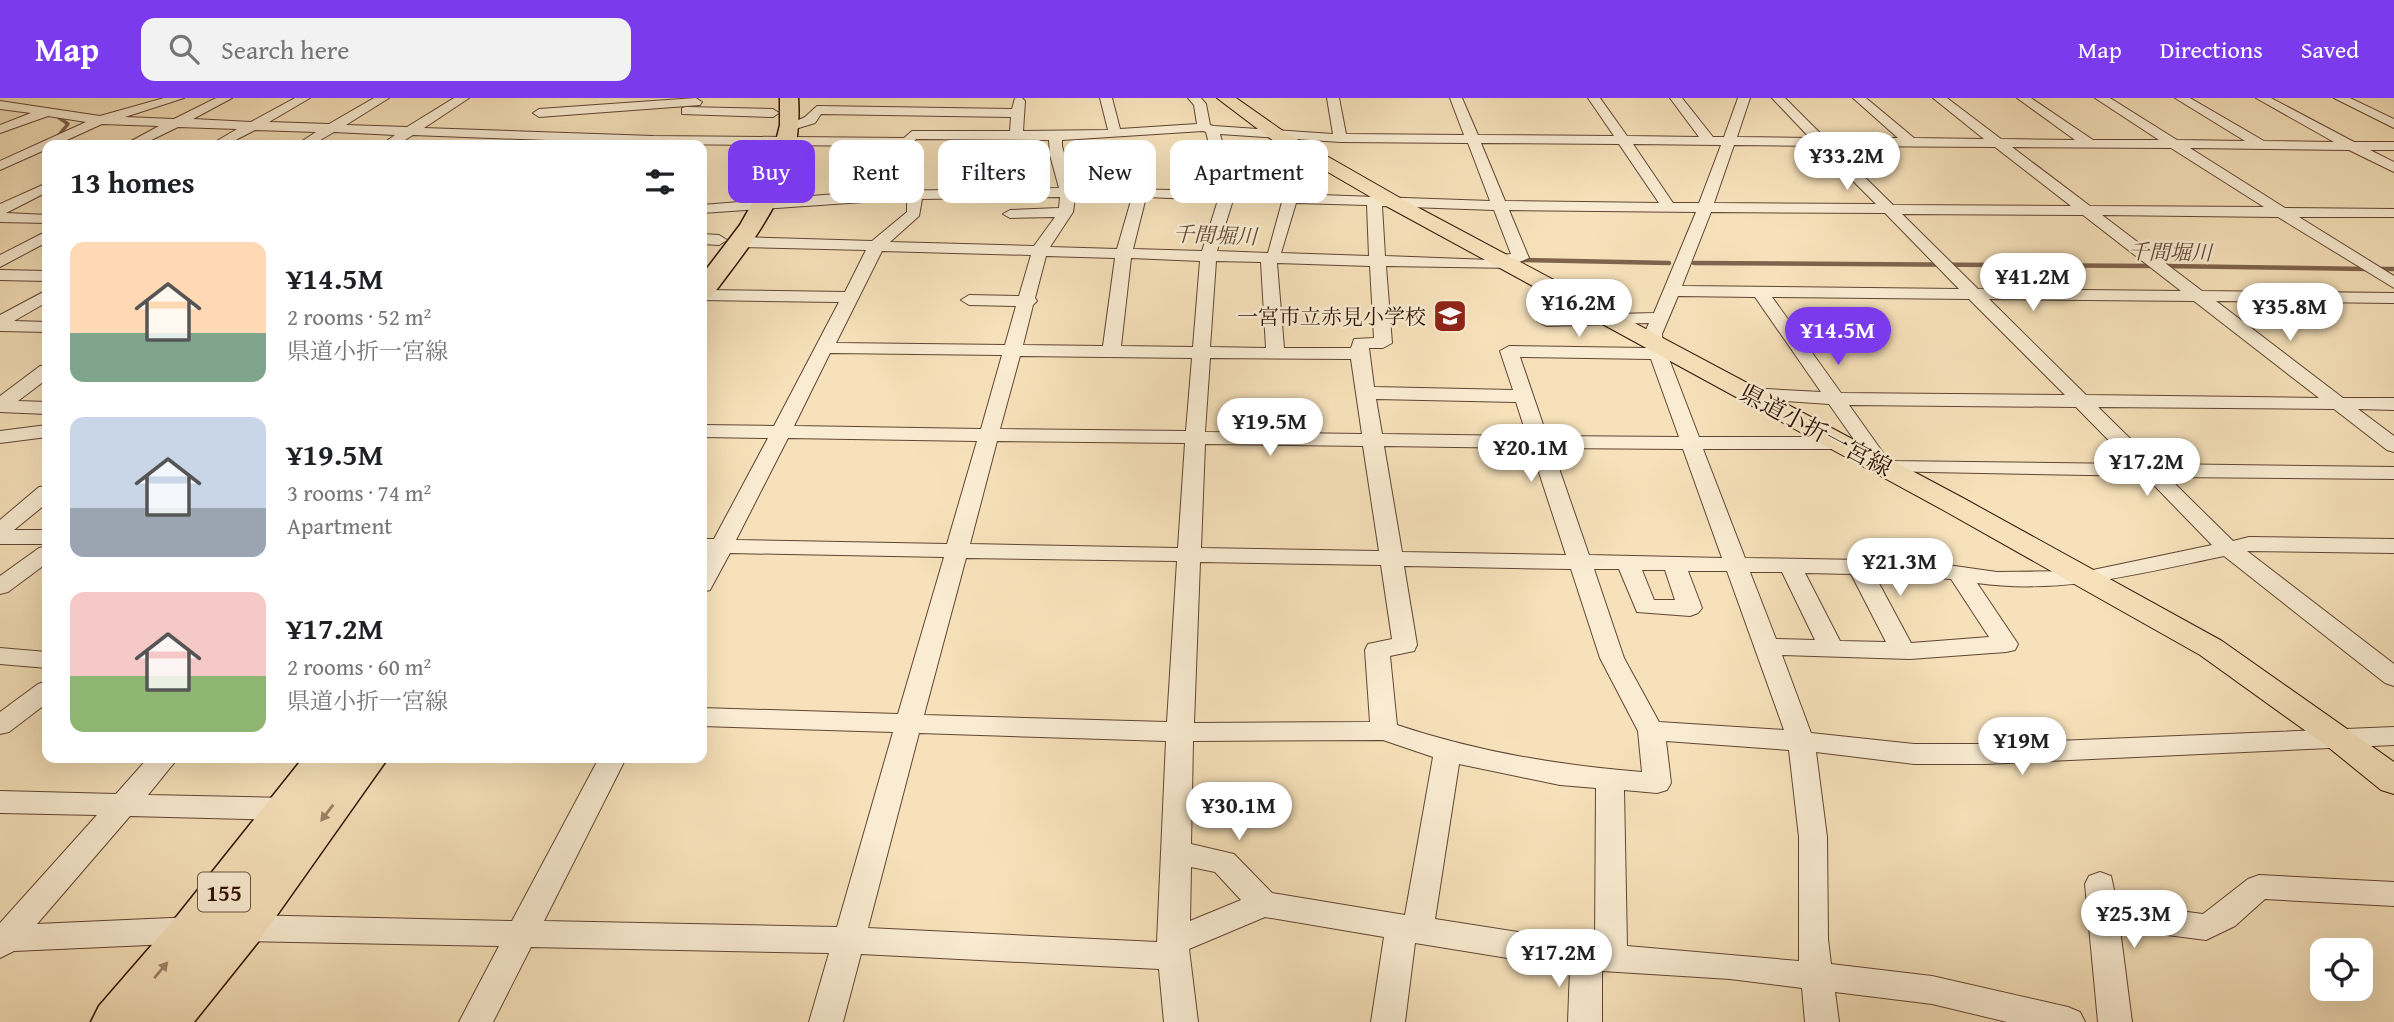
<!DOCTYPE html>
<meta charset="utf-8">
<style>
:root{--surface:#fff;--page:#f2f2f2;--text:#202124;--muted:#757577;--accent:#7c3aed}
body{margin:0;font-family:"Gentium Book Plus","Noto Serif JP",serif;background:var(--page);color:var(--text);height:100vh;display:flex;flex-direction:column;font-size:26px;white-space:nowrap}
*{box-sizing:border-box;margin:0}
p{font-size:23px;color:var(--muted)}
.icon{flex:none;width:38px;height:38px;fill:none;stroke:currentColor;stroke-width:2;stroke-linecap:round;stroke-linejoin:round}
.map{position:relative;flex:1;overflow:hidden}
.side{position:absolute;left:42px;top:42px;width:665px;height:623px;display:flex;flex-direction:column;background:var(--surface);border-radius:14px;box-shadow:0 7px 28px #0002}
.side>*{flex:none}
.guide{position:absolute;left:728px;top:42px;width:665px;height:63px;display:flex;gap:14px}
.buttons{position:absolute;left:2310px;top:840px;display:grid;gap:14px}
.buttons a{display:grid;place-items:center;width:63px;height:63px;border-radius:14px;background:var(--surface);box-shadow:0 7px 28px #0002;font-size:35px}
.price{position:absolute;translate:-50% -60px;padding:0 16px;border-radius:24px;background:#fff;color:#222;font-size:23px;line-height:46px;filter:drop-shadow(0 2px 4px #0008)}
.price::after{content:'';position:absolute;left:50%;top:42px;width:21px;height:16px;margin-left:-10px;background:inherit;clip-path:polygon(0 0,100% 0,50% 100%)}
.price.on{background:var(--accent);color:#fff}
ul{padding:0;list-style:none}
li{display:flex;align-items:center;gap:21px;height:175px;padding:0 28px}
li span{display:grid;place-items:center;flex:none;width:196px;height:140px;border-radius:14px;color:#555}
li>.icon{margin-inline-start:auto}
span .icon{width:84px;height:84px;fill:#fffc;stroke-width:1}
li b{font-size:30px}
h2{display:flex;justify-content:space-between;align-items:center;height:84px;padding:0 28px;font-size:30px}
.tag{padding:0 24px;border-radius:14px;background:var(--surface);box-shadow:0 7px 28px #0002;font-size:24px;line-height:63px}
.tag.on{background:var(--accent);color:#fff}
header{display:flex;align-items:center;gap:42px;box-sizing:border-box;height:98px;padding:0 35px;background:var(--accent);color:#fff}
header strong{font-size:33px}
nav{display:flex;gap:38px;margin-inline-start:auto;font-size:24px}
.search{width:490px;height:63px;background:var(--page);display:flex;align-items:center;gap:18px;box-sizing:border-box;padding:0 24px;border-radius:14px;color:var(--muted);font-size:26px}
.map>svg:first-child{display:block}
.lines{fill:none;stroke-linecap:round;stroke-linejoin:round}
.stream-far1{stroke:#7f634d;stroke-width:3.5}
.stream{stroke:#7f634d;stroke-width:4.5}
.minor-casing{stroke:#624533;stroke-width:2}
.major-casing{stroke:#311106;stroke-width:2}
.highway-casing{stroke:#311106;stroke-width:3}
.minor{fill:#f9ecd2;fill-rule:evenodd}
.major{fill:#f6e1ba;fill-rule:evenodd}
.highway{fill:#f6e1ba;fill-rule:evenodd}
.oneway{fill:#9d8369}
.labels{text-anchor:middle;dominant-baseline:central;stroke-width:5;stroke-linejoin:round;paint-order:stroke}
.far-water-label{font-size:21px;font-style:italic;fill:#654836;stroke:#f9ecd2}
.far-poi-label{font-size:21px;fill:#311106;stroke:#f9ecd2;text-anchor:end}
.shield{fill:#f9ecd2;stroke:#6d5343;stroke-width:2}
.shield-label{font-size:23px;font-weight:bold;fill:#311106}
.street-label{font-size:24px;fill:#311106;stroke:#f9ecd2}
</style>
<header>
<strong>Map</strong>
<div class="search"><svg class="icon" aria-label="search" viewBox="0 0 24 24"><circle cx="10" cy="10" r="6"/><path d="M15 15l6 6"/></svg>Search here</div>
<nav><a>Map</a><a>Directions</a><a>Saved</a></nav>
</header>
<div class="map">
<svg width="2394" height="924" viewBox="0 0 2394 924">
<rect width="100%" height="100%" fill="#f6e1ba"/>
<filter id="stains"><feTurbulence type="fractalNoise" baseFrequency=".00286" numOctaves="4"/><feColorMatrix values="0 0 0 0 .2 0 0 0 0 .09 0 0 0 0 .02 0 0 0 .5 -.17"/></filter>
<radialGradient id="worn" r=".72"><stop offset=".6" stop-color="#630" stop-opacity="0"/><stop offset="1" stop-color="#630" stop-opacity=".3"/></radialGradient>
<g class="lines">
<!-- stream-far1 -->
<path class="stream-far1" d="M 58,19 L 68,26 L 58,38"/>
<!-- stream -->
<g class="stream">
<path d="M 1518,162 L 1669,165"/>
<path d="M 1694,165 L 2153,168"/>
<path d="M 2163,168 L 2367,171"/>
<path d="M 2376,171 L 2394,171"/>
</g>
<!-- minor casing -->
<g class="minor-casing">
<g id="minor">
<path d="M 164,0 L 184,0 L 125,19 L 174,21 L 216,0 L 232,0 L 193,21 L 251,24 L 295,0 L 310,0 L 269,24 L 329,26 L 374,0 L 389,0 L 346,27 L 407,29 L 454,0 L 469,0 L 424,30 L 653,38 L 904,40 L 912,33 L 1010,33 L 1011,19 L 821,16 L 815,25 L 792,32 L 786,28 L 805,19 L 817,8 L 1012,11 L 1015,0 L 1022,0 L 1025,3 L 1023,33 L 1108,32 L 1100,0 L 1112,0 L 1120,31 L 1197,26 L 1194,7 L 1188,0 L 1201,0 L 1206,6 L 1210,27 L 1214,28 L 1333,36 L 1327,0 L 1339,0 L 1346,36 L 1464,37 L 1450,0 L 1462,0 L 1478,37 L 1614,38 L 1588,0 L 1600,0 L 1627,38 L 1699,39 L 1670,0 L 1682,0 L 1713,39 L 1724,39 L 1738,0 L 1750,0 L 1737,39 L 1810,40 L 1772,0 L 1785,0 L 1825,40 L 1898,40 L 1853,0 L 1866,0 L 1914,40 L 1984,41 L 1933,0 L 1947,0 L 2001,41 L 2075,42 L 2017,0 L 2031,0 L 2093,42 L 2159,42 L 2095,0 L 2110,0 L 2177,42 L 2245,43 L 2175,0 L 2190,0 L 2264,43 L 2334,44 L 2256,0 L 2271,0 L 2354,44 L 2394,44 L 2394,52 L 2370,52 L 2394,64 L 2394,74 L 2349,52 L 2190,50 L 2285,110 L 2394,111 L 2394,119 L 2299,119 L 2394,178 L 2394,190 L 2278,119 L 2102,117 L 2202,193 L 2394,195 L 2394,205 L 2216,203 L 2343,300 L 2394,300 L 2394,312 L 2358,311 L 2394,338 L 2394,354 L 2387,352 L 2334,311 L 2098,309 L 2156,366 L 2394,369 L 2394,381 L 2168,379 L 2233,443 L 2249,439 L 2394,441 L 2394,455 L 2247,453 L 2394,566 L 2394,588 L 2385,585 L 2224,458 C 2142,475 2061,497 1977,485 L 2018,546 L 2015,552 L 2006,554 L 1910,561 L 1782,557 L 1811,635 L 1914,646 L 1985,646 L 2394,629 L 2394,647 L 1985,666 L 1914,666 L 1816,654 L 1827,739 L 1828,841 L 1831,866 L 1932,878 L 2068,909 L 2080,914 L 2085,924 L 2007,924 L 1932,906 L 1835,894 L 1839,924 L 1805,924 L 1802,890 L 1730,881 L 1602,873 L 1602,924 L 1568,924 L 1570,870 L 1415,845 L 1405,924 L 1371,924 L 1384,839 L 1265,819 L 1189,851 L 1198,924 L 1164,924 L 1159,871 L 861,856 L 843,924 L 809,924 L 829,855 L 531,849 L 493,924 L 459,924 L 499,848 L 241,843 L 230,839 L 225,830 L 230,821 L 241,817 L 512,823 L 599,660 L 626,660 L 544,823 L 837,829 L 893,634 L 702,628 L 702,610 L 898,616 L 944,459 L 730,455 L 710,492 L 702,494 L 702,465 L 707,455 L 702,455 L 702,441 L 714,441 L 768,340 L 702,339 L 702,327 L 774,328 L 839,204 L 702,202 L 702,192 L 845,194 L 866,152 L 739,149 L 731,144 L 739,139 L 872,143 L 907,114 L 907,101 L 702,115 L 702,107 L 873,93 L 899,48 L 653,46 L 413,37 L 397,47 L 381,47 L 395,37 L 334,34 L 312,47 L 296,47 L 316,34 L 255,32 L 226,47 L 210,47 L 237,31 L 178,29 L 141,47 L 124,47 L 159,28 L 102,26 L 56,47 L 47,47 L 47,51 L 0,72 L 0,63 L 86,24 L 48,18 L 0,35 L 0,27 L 31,15 L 0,11 L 0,3 L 100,18 ZM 1203,33 L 1206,34 C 1211,57 1221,70 1220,93 L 1074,90 L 1062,48 L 1062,42 ZM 1220,36 L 1340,44 L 1468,45 L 1490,103 L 1234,94 C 1235,71 1225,58 1220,36 ZM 916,41 L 1049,42 L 1050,57 L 1059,90 L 888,93 ZM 1481,45 L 1619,46 L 1659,105 L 1505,103 ZM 1633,46 L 1721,47 L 1699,105 L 1673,105 ZM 1734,47 L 1818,48 L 1876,106 L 1714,105 ZM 1833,48 L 1995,49 L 2071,108 L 1893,107 ZM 2012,49 L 2171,50 L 2264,109 L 2090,108 ZM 1060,99 L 1059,110 L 1010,112 L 1003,116 L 1010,120 L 1055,119 L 1034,148 L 890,144 L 919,118 L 922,101 ZM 1075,99 L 1132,99 L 1117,151 L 1050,149 L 1073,114 ZM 1146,99 L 1218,102 L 1202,153 L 1133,151 ZM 1233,102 L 1282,104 L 1268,155 L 1217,153 ZM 1296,105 L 1367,107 L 1369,158 L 1281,155 ZM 1382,108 L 1494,112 L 1511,156 L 1492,158 L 1490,162 L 1385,158 ZM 1509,112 L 1696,114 L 1654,215 L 1546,218 L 1537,223 L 1546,228 L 1649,225 L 1644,236 L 1647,250 L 1509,248 L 1500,253 L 1513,292 L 1374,289 L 1369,250 L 1383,250 L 1392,245 L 1386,168 L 1516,170 L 1517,165 L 1529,160 ZM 1711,114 L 1885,115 L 1959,191 L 1682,188 ZM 1902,116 L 2083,117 L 2181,193 L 1978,191 ZM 882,153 L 1031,157 L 1019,198 L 969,197 L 961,202 L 969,207 L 1016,208 L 1005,247 L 836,245 ZM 1046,158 L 1115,160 L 1103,248 L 1023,247 L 1033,207 L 1037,203 L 1035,200 ZM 1131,160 L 1200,163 L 1193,249 L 1121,248 ZM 1216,163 L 1261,164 L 1266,250 L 1210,249 ZM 1277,165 L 1370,168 L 1374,240 L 1354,241 L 1351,250 L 1284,250 ZM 1678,198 L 1755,199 L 1821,294 L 1748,290 L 1741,292 L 1738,296 L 1741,300 L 1829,306 L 1876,373 L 2145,378 L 2212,447 L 2088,473 L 1997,474 L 1919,463 L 1745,460 L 1703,351 L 1838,351 L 1848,345 L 1838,339 L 1699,339 L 1663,245 L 1662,236 ZM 1772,199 L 1969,201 L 2065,297 L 1841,295 ZM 1989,201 L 2194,203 L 2319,300 L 2086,297 ZM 830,255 L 1002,257 L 981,331 L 794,328 ZM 1020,258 L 1192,260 L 1186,333 L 1000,331 ZM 1520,259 L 1651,261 L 1679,339 L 1547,338 ZM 1210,260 L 1351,261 L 1362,336 L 1205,334 ZM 1376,301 L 1516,304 L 1527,338 L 1382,336 ZM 1849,307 L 2076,309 L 2132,366 L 1889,363 ZM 788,340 L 977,343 L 947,446 L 736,442 ZM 997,343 L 1185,345 L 1178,450 L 970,446 ZM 1205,346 L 1363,348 L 1379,453 L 1201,450 ZM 1384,348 L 1531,350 L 1566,457 L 1402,454 ZM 1552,350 L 1683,351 L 1722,460 L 1589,457 ZM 966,460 L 1177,463 L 1167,624 L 924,617 ZM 1200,464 L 1381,467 L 1392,541 L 1368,546 L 1365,552 L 1370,624 L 1194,625 ZM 1404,468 L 1571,471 L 1600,560 L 1638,633 L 1642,674 C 1557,667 1478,654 1397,627 L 1390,558 L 1414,553 L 1417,547 ZM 1594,471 L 1619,471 L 1637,514 L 1690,518 L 1698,515 L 1702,510 L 1688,473 L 1727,473 L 1784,632 L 1659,624 L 1624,560 ZM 1642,472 L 1665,472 L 1675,502 L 1654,502 ZM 1750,474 L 1782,474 L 1815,542 L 1776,541 ZM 1805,475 L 1851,476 L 1886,544 L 1840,543 ZM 1874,476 L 1951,481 L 1989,539 L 1911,545 ZM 919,635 L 1166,643 L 1157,844 L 868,830 ZM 1383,642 L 1433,659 L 1405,817 L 1272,795 L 1234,756 L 1191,746 L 1193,643 ZM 1666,643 L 1789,652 L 1799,739 L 1799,863 L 1627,848 L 1624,692 L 1657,695 L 1667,692 L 1671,685 ZM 1459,666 L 1560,687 L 1596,690 L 1595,846 L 1435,821 ZM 1191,769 L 1215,774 L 1241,802 L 1190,823 Z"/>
<path d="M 696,0 L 702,4 L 700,7 L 539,19 L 533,15 L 539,11 Z"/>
<path d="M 2334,0 L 2350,0 L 2394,21 L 2394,30 Z"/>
<path d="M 686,9 L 773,11 L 779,15 L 773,19 L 682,16 L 682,10 Z"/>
<path d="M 47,85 L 47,94 L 6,115 L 47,117 L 47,125 L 0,124 L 0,106 Z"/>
<path d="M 47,133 L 47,144 L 0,169 L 0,157 Z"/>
<path d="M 702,136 L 719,137 L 727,142 L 719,147 L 702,146 Z"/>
<path d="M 0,172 L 47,173 L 47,183 L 0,182 Z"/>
<path d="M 47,192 L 47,204 L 14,223 L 47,224 L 47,234 L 0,233 L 0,217 Z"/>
<path d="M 47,267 L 47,281 L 18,303 L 47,304 L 47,316 L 0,314 L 0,298 L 40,268 Z"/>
<path d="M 47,327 L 47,339 L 0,345 L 0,333 Z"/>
<path d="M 47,388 L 47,405 L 14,432 L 47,432 L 47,446 L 0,446 L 0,422 L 39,389 Z"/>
<path d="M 47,448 L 47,465 L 8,494 L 0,496 L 0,478 L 39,450 Z"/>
<path d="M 0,550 L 47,554 L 47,570 L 0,566 Z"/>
<path d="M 47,583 L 47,605 L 9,634 L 0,636 L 0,614 L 38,586 Z"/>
<path d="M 148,660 L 178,660 L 148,697 L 288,700 L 298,703 L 302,711 L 298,719 L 288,722 L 130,718 L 37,826 L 193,819 L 204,823 L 209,832 L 204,841 L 193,845 L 14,853 L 0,860 L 0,825 L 97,717 L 0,715 L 0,693 L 116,696 Z"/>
<path d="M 2100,774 L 2111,778 L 2117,805 L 2203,816 L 2248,781 L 2259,777 L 2394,784 L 2394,808 L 2265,801 L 2235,828 L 2206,842 L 2120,831 L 2132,924 L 2098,924 L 2085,786 L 2089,778 Z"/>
</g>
</g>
<!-- major casing -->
<g class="major-casing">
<path id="major" d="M 1217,0 L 1236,0 L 1283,33 L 1402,101 L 1963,400 L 2222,543 L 2394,664 L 2394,696 L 2381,692 L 2328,649 L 2200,557 L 1943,412 L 1388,109 L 1271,41 Z"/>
</g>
<!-- highway casing -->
<g class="highway-casing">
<g id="highway">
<path d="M 780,0 L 798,0 C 804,82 758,137 711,199 L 702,202 L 702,177 L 740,127 L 767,79 L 780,27 Z"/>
<path d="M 303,660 L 388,660 L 258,844 L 194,924 L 91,924 L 99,908 L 177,818 Z"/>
</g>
</g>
<!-- minor -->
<use href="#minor" class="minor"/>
<!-- major -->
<use href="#major" class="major"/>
<!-- highway -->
<use href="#highway" class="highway"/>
</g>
<!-- one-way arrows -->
<defs><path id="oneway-solid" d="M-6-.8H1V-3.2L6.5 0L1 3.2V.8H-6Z" transform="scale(1.75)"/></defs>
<g class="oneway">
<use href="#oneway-solid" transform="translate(327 715) rotate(127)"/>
<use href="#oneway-solid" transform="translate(161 872) rotate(-50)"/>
</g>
<!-- icons -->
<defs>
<g id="school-square" transform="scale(1.75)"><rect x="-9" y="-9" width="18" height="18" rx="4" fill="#8f2418" stroke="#f9ecd2"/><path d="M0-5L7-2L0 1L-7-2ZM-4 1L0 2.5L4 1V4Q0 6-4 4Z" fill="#fff"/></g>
</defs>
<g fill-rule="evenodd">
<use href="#school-square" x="1450" y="218"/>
</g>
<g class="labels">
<!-- far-water labels -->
<g class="far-water-label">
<text transform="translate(1215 137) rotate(2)">千間堀川</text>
<text transform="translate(2170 154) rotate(1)">千間堀川</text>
</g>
<!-- far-poi labels -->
<g class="far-poi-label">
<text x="1426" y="218">一宮市立赤見小学校</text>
</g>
<!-- shield labels -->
<rect class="shield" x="198" y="774.5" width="52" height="39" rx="5"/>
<g class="shield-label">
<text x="224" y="794">155</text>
</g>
<!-- street labels -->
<g class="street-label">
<text transform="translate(1816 332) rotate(28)">県道小折一宮線</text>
</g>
</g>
<rect width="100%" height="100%" filter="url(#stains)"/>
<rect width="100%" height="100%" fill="url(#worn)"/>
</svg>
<div class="buttons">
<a><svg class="icon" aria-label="locate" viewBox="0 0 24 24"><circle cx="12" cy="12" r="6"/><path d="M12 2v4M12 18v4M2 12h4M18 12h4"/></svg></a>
</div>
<b class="price" style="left:1847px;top:94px">¥33.2M</b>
<b class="price" style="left:2033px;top:215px">¥41.2M</b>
<b class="price" style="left:1579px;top:241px">¥16.2M</b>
<b class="price" style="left:2290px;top:245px">¥35.8M</b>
<b class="price on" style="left:1838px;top:269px">¥14.5M</b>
<b class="price" style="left:1270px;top:360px">¥19.5M</b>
<b class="price" style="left:1531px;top:386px">¥20.1M</b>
<b class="price" style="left:2147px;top:400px">¥17.2M</b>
<b class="price" style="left:1900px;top:500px">¥21.3M</b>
<b class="price" style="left:2022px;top:679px">¥19M</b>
<b class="price" style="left:1239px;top:744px">¥30.1M</b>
<b class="price" style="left:2134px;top:852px">¥25.3M</b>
<b class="price" style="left:1559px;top:891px">¥17.2M</b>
<div class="guide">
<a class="tag on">Buy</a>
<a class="tag">Rent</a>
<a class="tag">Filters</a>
<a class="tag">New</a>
<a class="tag">Apartment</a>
</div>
<section class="side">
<h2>13 homes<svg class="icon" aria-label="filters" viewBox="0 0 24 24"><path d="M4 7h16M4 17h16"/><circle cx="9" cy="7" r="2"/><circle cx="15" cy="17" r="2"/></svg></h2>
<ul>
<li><span style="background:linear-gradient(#ffd9b3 65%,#7fa58c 0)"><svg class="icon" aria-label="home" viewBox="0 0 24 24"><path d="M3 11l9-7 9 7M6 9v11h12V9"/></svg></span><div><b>¥14.5M</b><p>2 rooms · 52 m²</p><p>県道小折一宮線</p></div></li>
<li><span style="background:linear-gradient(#c9d6e8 65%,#9aa5b1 0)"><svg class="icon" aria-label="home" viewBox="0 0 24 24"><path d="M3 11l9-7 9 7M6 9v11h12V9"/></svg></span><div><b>¥19.5M</b><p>3 rooms · 74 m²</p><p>Apartment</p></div></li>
<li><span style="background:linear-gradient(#f6c9c9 60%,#8fb573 0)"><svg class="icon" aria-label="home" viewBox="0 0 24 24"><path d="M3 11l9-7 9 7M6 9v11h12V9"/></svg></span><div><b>¥17.2M</b><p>2 rooms · 60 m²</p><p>県道小折一宮線</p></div></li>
</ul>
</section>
</div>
